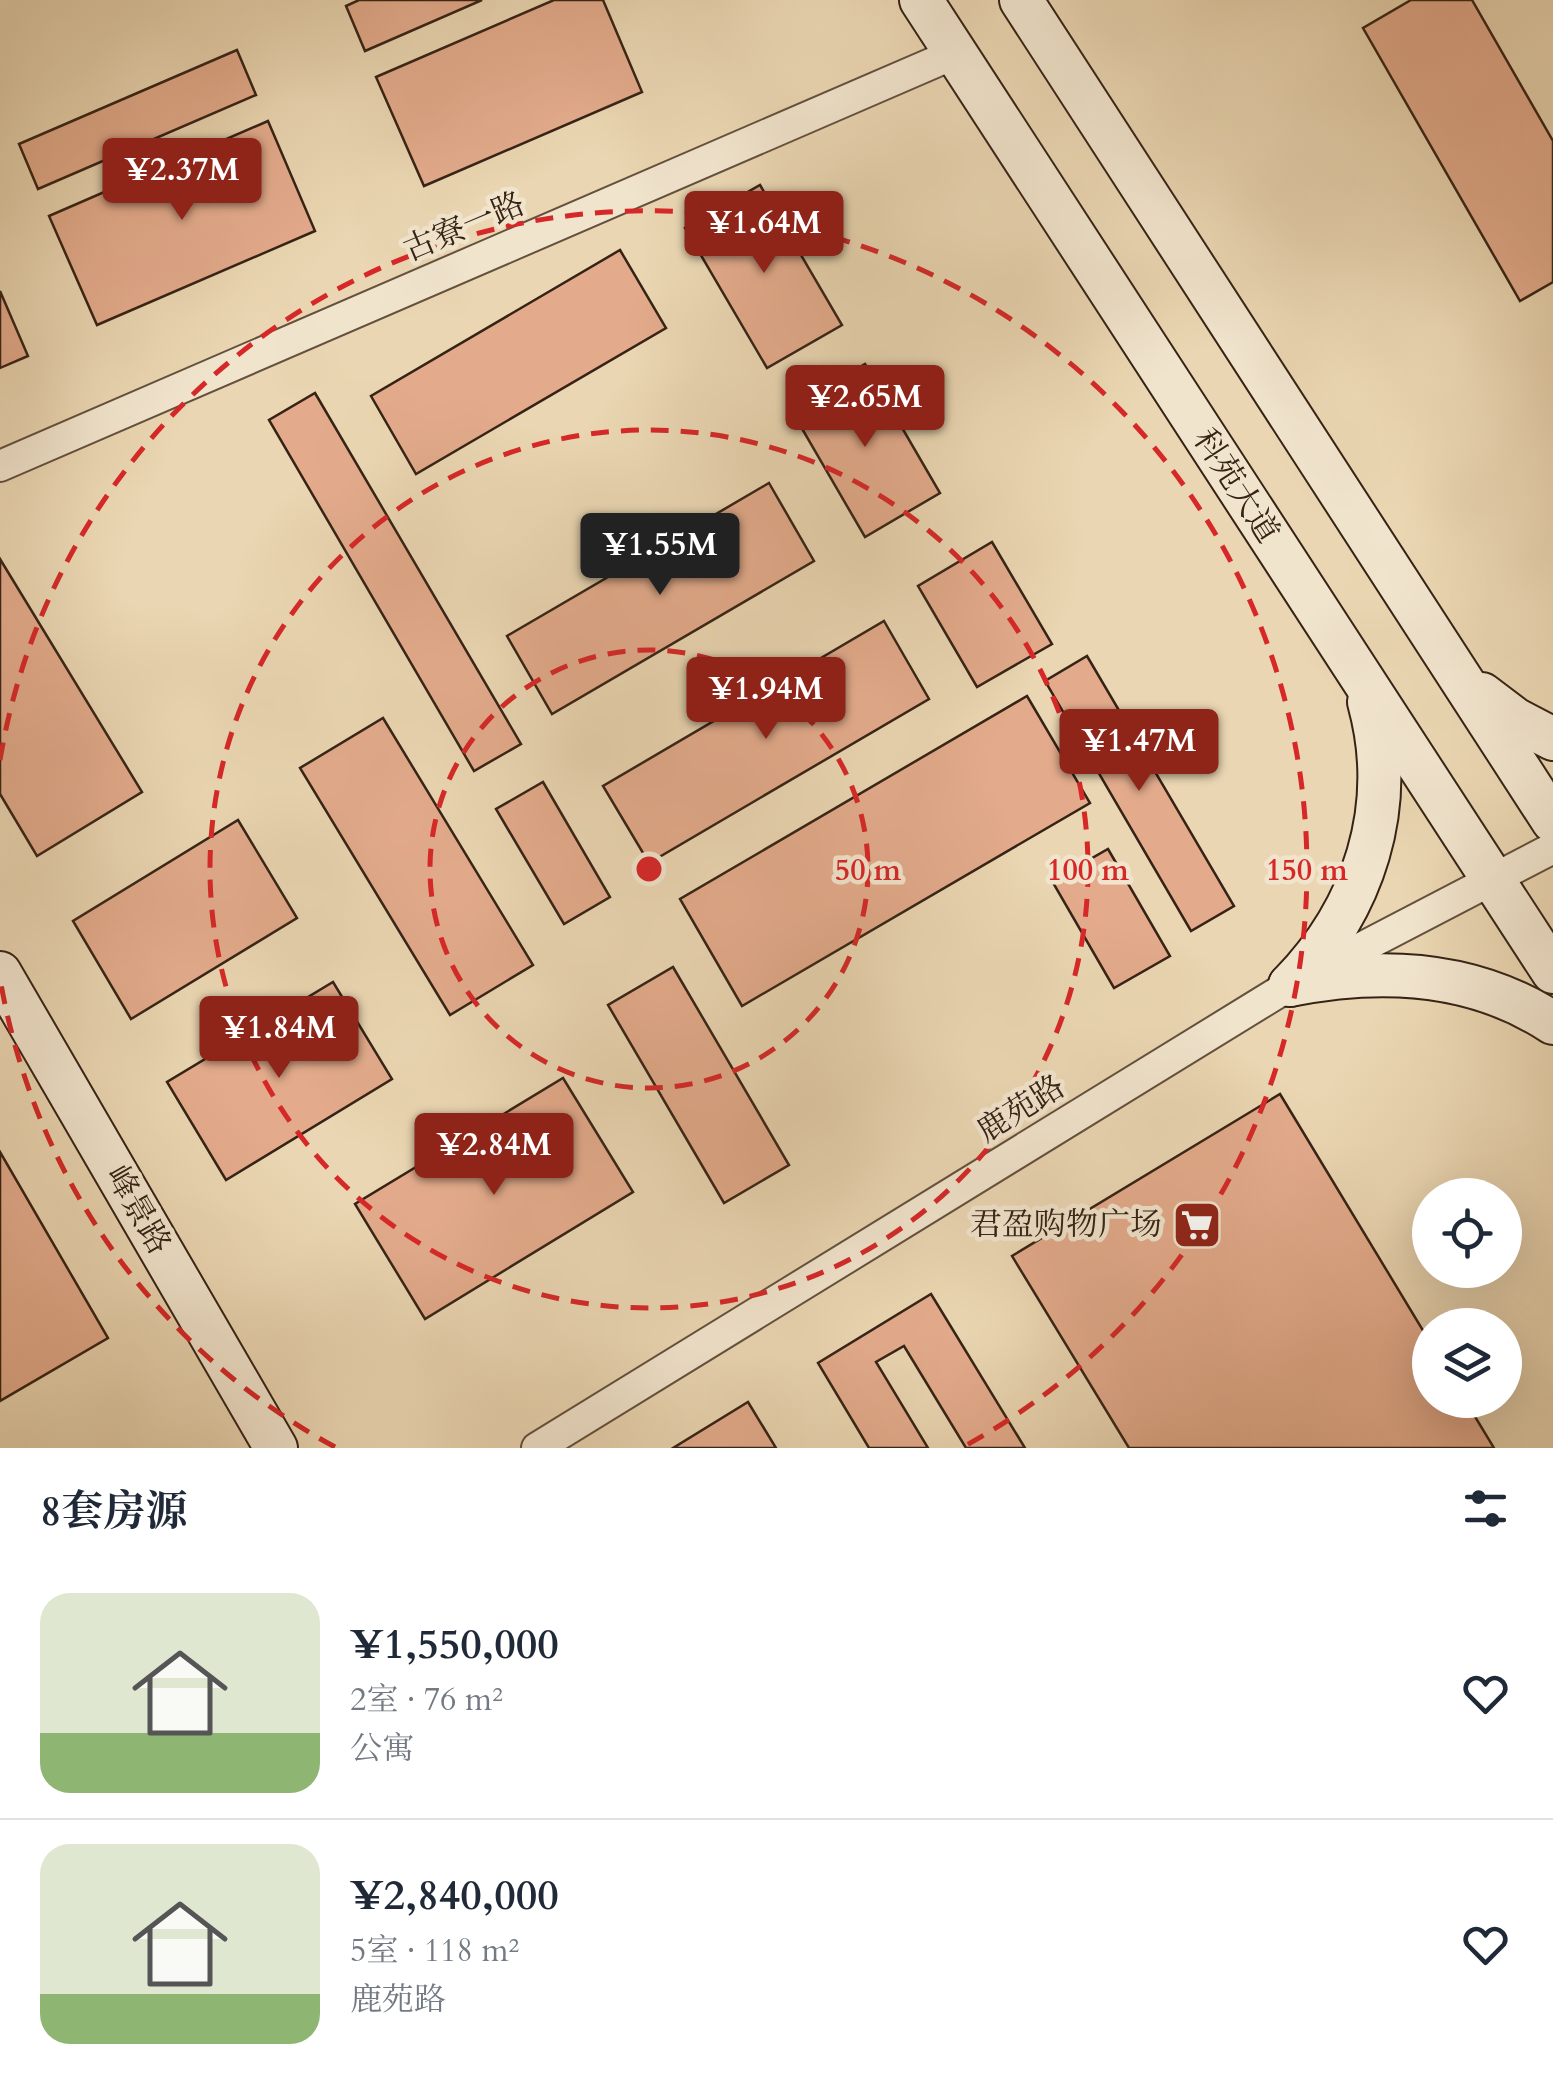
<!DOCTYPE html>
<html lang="zh">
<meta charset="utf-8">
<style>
:root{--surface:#fff;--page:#f2f2f3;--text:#1f2937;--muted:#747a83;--line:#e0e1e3;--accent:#8f2418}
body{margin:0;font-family:Cardo,"Noto Serif SC",serif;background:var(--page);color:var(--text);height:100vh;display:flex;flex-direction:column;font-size:38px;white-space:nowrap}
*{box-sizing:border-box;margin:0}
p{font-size:32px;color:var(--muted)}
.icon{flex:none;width:55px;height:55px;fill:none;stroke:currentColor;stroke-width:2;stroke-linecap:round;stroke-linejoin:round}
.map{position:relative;height:1448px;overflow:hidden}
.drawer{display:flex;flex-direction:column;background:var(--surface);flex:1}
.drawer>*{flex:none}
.controls{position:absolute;left:1412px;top:1178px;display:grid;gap:20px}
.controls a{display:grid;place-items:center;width:110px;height:110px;border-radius:50%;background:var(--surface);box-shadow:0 10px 40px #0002;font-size:50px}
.price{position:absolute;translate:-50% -85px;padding:0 22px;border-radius:10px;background:var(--accent);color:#fff;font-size:32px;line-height:65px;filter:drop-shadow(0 2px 5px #0008)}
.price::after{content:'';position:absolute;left:50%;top:60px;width:30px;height:22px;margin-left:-15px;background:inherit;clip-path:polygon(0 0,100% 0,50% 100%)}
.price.active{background:#222;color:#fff}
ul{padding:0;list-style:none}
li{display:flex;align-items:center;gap:30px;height:250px;padding:0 40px}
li+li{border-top:2px solid var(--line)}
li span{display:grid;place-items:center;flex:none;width:280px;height:200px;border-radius:30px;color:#555}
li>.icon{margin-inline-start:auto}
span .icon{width:120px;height:120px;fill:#fffc;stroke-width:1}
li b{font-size:42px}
h2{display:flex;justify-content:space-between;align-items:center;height:120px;padding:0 40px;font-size:42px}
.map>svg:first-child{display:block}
.building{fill:#e3ab8c;stroke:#362316;stroke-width:2.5}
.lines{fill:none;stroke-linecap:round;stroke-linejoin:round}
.street-casing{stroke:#63503d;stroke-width:34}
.secondary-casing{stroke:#362316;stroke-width:46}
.street{stroke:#f1e4cd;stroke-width:30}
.secondary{stroke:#f1e4cd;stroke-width:42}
.ring{fill:none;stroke:#d62828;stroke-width:5;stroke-dasharray:18 12}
.labels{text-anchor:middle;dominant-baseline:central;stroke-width:9;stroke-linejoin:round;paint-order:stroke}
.street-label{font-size:32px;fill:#362316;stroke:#f1e4cd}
.poi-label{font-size:32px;fill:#362316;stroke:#f1e4cd;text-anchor:end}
.centre{fill:#d62828;stroke:#f1e4cd;stroke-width:5}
.ring-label{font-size:30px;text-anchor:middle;font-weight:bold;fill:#d62828;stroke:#f1e4cd;stroke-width:9;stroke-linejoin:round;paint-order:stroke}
</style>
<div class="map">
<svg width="1553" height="1448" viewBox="0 0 1553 1448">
<rect width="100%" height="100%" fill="#ead6b2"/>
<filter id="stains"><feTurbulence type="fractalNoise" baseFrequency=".002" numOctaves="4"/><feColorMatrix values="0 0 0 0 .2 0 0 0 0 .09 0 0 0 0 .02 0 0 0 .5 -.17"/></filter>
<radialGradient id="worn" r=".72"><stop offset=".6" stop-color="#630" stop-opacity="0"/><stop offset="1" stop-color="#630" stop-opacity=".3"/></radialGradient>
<!-- building -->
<g class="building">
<path d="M 359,0 L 482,0 L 365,51 L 346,6 Z"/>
<path d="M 554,0 L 603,0 L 642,92 L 424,186 L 376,77 Z"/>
<path d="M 1411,0 L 1472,0 L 1553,141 L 1553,282 L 1520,301 L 1363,28 Z"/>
<path d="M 237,50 L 256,95 L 38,189 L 19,144 Z"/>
<path d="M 268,121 L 315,231 L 97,325 L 49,216 Z"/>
<path d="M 760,185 L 842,325 L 767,368 L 685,228 Z"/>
<path d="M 620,250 L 666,328 L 416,474 L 371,396 Z"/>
<path d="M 0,291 L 28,356 L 0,368 Z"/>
<path d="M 865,364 L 940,493 L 865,537 L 790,408 Z"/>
<path d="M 315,393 L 521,744 L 474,771 L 269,420 Z"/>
<path d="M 769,483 L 814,561 L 552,714 L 507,636 Z"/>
<path d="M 992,542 L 1052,644 L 977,687 L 918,586 Z"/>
<path d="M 0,559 L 142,792 L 37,856 L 0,794 Z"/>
<path d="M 884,621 L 929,699 L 649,863 L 603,786 Z"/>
<path d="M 1087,656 L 1234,906 L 1191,931 L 1045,681 Z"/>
<path d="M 1027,696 L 1090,803 L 742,1006 L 680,899 Z"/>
<path d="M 383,718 L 533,965 L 450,1015 L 300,768 Z"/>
<path d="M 543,782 L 610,897 L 564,924 L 496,809 Z"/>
<path d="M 238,820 L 297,918 L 131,1019 L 73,921 Z"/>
<path d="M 1108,849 L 1170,956 L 1114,988 L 1052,881 Z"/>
<path d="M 673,967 L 789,1165 L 724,1203 L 608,1005 Z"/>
<path d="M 333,982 L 392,1079 L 226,1180 L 167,1082 Z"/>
<path d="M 563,1078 L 633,1192 L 425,1319 L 355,1204 Z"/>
<path d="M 1280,1094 L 1430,1342 L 1430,1400 L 1465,1400 L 1494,1448 L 1129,1448 L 1012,1256 Z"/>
<path d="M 0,1152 L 108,1338 L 0,1401 Z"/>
<path d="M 931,1294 L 1025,1448 L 966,1448 L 904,1346 L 876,1362 L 928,1448 L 869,1448 L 818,1363 Z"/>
<path d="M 748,1402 L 776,1448 L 673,1448 Z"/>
</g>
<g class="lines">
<!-- street casing -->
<g class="street-casing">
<g id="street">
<path d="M 0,466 L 956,53"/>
<path d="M 537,1448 L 1290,985 L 1553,848"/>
</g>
</g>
<!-- secondary casing -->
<g class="secondary-casing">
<g id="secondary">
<path d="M 921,0 L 1553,972"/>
<path d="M 1021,0 L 1553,821"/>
<path d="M 1482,694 L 1515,719 L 1553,739"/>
<path d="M 0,973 L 276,1448"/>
<path d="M 1290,985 C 1364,909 1398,807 1369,702"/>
<path d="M 1290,985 C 1380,967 1474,971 1553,1023"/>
</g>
</g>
<!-- street -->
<use href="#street" class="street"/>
<!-- secondary -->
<use href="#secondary" class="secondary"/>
</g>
<!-- distance rings -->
<g class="ring">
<circle cx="649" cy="869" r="219"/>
<circle cx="649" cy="869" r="439"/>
<path d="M335 1447A658 658 0 0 1 0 978M0 760A658 658 0 1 1 963 1447"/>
</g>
<!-- icons -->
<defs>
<g id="supermarket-square" transform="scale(2.5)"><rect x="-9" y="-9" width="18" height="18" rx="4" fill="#8f2418" stroke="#f1e4cd"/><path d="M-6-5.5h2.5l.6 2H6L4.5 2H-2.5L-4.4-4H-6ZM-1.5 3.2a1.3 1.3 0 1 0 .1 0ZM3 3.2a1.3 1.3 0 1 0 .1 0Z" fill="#fff"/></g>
</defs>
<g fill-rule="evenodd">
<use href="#supermarket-square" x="1197" y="1225"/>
</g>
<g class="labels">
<!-- street labels -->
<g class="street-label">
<text transform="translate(464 227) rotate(-23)">古寮一路</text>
<text transform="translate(1236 486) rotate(57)">科苑大道</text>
<text transform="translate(1021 1109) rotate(-32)">鹿苑路</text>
<text transform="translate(138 1210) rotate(60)">峰景路</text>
</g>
<!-- poi labels -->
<g class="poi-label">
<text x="1162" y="1225">君盈购物广场</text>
</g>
</g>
<circle cx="649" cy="869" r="15" class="centre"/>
<g class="ring-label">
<text x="868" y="880">50 m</text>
<text x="1088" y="880">100 m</text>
<text x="1307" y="880">150 m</text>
</g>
<rect width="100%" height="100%" filter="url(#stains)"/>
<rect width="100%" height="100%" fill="url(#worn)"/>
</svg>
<div class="controls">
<a><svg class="icon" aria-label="locate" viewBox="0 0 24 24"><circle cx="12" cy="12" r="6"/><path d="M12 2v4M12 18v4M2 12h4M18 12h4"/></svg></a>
<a><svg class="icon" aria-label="layers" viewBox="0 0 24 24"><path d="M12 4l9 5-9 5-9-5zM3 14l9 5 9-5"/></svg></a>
</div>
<b class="price" style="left:182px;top:223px">¥2.37M</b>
<b class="price" style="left:764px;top:276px">¥1.64M</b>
<b class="price" style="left:865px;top:450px">¥2.65M</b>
<b class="price active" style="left:660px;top:598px">¥1.55M</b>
<b class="price" style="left:766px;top:742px">¥1.94M</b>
<b class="price" style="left:1139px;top:794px">¥1.47M</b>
<b class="price" style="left:279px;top:1081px">¥1.84M</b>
<b class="price" style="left:494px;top:1198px">¥2.84M</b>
</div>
<section class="drawer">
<h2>8套房源<svg class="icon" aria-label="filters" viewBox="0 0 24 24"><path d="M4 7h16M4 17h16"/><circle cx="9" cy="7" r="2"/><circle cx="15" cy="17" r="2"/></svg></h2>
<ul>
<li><span style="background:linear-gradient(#dfe7d0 70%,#8fb573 0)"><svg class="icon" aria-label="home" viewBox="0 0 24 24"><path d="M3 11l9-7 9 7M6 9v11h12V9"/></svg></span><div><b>¥1,550,000</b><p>2室 · 76 m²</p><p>公寓</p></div><svg class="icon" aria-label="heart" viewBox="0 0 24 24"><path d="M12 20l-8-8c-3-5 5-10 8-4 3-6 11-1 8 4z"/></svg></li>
<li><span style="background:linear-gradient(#dfe7d0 75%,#8fb573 0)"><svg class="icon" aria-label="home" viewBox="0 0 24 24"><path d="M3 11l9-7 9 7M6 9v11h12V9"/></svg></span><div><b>¥2,840,000</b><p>5室 · 118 m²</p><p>鹿苑路</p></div><svg class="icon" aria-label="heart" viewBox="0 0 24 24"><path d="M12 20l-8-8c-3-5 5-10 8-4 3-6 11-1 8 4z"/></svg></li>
</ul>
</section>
